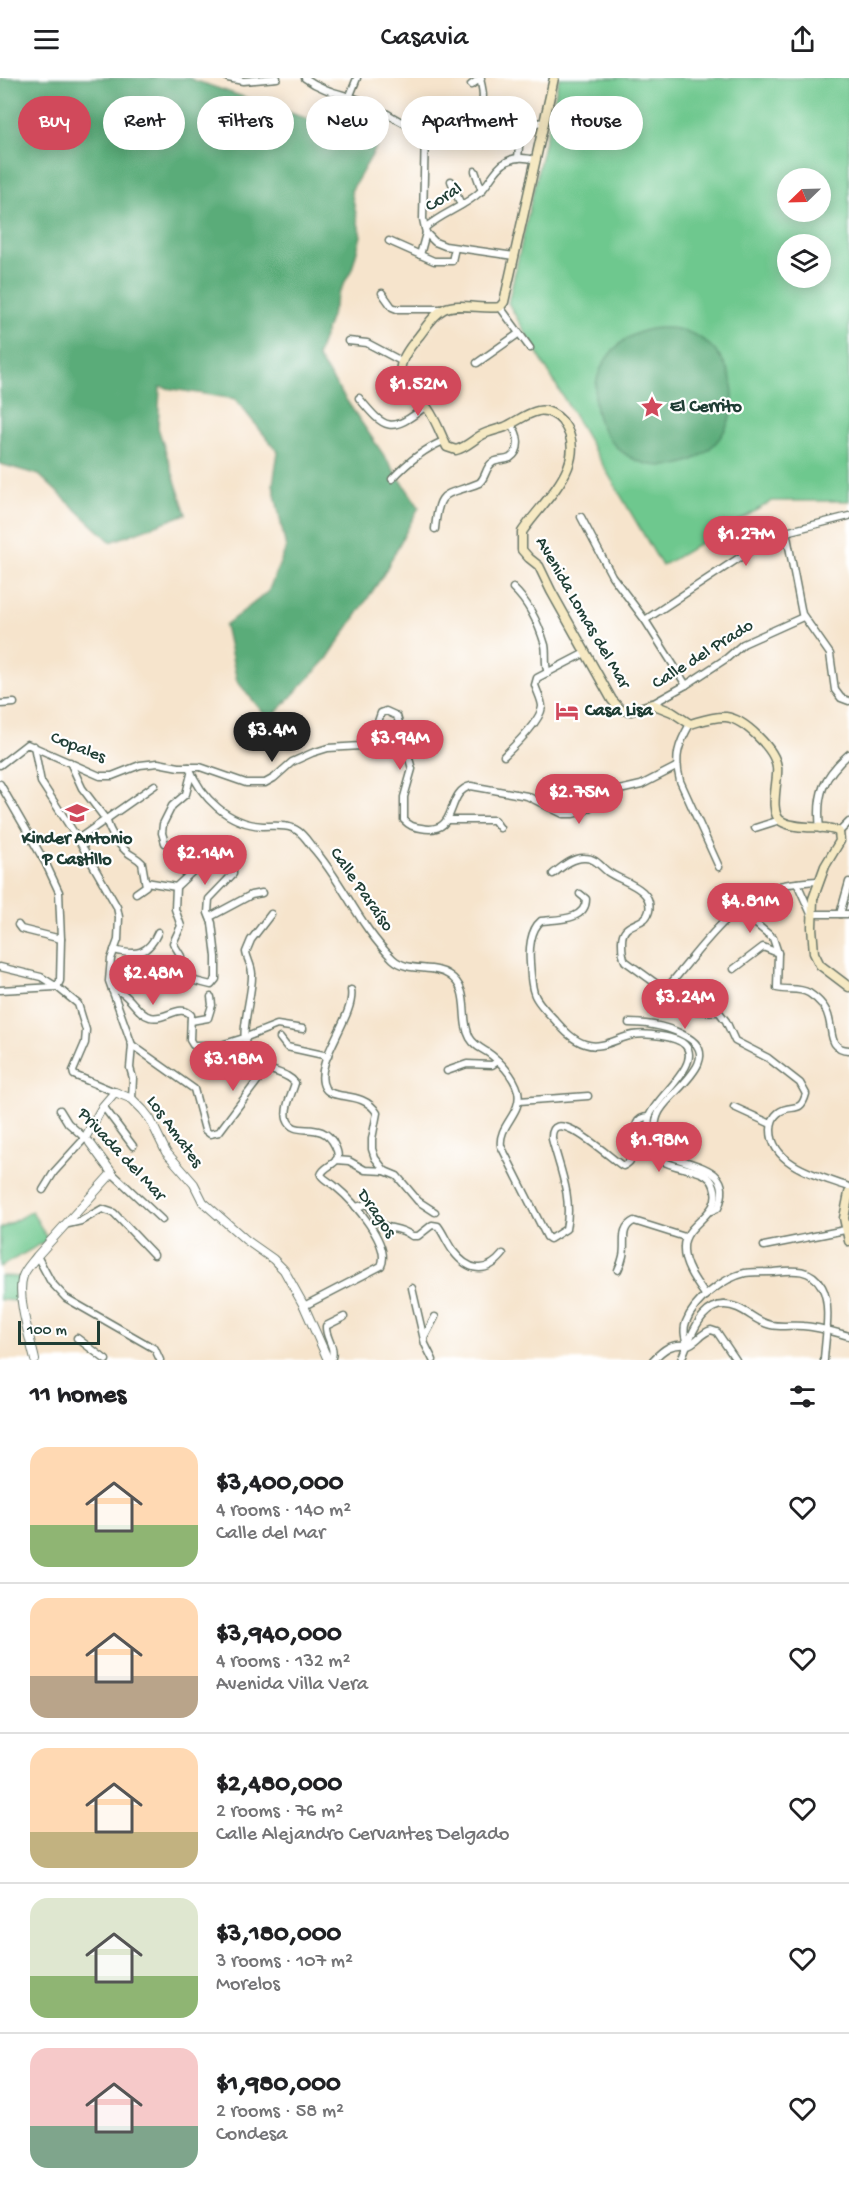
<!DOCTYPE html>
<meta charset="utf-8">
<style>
:root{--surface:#fff;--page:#f2f2f2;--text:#202124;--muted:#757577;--line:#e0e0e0;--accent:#d1495b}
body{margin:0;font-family:"Gochi Hand",sans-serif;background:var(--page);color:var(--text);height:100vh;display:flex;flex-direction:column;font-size:22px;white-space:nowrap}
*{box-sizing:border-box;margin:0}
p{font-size:20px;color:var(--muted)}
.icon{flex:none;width:33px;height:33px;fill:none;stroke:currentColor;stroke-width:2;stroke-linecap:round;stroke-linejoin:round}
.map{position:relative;height:1282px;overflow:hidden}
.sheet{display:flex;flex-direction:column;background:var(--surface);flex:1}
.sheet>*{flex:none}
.top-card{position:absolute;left:18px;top:18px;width:813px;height:54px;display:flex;gap:12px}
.needle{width:39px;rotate:247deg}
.tools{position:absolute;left:777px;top:90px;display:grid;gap:12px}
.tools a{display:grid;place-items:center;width:54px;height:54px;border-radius:50%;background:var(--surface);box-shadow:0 3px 15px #0003;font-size:30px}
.scale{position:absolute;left:18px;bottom:15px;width:82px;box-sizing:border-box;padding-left:6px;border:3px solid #1f3d34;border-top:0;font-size:16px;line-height:21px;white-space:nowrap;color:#1f3d34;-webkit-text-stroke:4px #fff;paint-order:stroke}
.price{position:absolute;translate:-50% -51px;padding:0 14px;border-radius:21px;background:var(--accent);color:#fff;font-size:20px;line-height:39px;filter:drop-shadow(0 2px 3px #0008)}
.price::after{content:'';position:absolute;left:50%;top:36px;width:18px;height:14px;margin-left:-9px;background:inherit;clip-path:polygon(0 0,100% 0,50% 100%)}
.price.on{background:#222;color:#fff}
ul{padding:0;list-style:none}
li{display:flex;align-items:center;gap:18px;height:150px;padding:0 30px}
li+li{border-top:2px solid var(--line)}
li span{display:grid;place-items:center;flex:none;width:168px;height:120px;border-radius:18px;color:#555}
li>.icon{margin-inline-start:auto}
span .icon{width:72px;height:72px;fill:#fffc;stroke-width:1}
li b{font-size:26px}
h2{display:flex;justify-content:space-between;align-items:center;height:72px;padding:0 30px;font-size:26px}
.chip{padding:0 21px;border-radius:27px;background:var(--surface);box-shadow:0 3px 15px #0003;font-size:21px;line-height:54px}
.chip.on{background:var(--accent);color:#fff}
header{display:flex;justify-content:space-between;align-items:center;height:78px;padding:0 30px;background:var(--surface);font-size:27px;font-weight:600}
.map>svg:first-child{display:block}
.green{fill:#6ec88e;stroke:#468261;stroke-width:1.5;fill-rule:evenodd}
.forest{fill:#5aac79;stroke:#3c7456;stroke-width:1.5}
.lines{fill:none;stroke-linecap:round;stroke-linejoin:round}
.minor-casing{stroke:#6a7769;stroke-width:9}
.tertiary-casing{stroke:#6a7769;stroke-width:10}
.secondary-casing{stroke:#6a7769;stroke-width:11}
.minor{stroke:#fff;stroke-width:6}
.tertiary{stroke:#fff;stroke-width:8}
.secondary{stroke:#f6e9c3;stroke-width:8}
.labels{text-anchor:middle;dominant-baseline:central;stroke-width:4.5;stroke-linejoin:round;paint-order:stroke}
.street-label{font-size:18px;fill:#1f3d34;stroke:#fff}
.poi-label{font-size:18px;font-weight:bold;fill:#1f3d34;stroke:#fff;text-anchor:start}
</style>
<header><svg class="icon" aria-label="menu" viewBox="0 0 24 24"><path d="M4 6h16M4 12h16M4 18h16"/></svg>Casavia<svg class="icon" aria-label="share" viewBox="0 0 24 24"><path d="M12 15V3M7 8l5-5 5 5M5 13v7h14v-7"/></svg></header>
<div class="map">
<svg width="849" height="1282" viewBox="0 0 849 1282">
<rect width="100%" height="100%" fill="#fff"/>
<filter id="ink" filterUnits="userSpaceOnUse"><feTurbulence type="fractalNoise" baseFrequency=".0167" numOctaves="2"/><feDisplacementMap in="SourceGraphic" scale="12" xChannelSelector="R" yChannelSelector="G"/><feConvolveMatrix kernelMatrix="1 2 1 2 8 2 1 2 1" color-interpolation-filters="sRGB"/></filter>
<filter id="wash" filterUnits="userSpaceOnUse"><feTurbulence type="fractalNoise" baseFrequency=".008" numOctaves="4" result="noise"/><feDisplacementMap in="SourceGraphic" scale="24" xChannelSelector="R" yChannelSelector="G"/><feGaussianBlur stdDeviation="1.35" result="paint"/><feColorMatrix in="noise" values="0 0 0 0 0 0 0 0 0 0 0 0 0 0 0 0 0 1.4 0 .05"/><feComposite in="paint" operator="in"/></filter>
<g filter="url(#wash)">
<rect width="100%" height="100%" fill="#f6e4cc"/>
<!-- green -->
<g class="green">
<path d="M 559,0 L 849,0 L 849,423 L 772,423 L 662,488 L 508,225 ZM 788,100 L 820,100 L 820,134 L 788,134 ZM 788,166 L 820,166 L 820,200 L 788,200 Z"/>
<path d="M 32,1133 L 48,1162 L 0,1189 L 0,1151 Z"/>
<path d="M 0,1198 L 21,1199 L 20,1223 L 0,1222 Z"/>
</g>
<!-- forest -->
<g class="forest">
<path d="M 0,0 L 188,0 L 379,65 L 351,113 L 361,158 L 352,191 L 338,217 L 317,279 L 419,429 L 382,499 L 327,581 L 269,642 L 237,603 L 225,547 L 268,514 L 286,470 L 273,406 L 278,374 L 235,321 L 160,309 L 158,350 L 186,436 L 111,464 L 39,397 L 0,386 Z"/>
<circle cx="664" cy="319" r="69"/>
</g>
</g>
<g filter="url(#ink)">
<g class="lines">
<!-- minor casing -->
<g class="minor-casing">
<g id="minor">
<path d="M 228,0 L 243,3 L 277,0"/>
<path d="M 305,0 C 327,16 347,16 370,26 C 388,35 405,49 425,53"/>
<path d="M 471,7 L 481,0"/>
<path d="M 349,20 L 357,0"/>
<path d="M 475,40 C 484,24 485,19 480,1"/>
<path d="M 518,80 L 520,57"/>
<path d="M 475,93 L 482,113"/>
<path d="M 451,103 L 461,127"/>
<path d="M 425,150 C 442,135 464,129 480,114 C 490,105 495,89 508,83 C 517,78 527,80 536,82"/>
<path d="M 426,155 L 423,141 L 425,53 L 433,37 L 438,35 L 460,39 L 544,45"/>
<path d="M 426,155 L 435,164 L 445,168 L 514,178"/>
<path d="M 389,163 L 434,183 L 452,183 L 455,170"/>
<path d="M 420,177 L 426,155"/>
<path d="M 382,215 L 392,229 L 397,231 L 443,231"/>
<path d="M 500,229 L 530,270"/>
<path d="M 348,263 L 367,265 L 403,284"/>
<path d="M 477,285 L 518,256"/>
<path d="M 359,320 C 385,352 391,356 426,328"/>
<path d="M 392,401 C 407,385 423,371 444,363"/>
<path d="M 581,439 L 612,498 L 645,542 L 686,607"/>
<path d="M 435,451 C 439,409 445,419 479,405 C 486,400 485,390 492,385 C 497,381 504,383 510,380 C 522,372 519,355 510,346"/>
<path d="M 786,453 L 802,536 L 830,576 L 835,612 L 841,620 L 849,623"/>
<path d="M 513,510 C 528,524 539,547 545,567 C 547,577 544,586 548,595"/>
<path d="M 645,542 L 751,472 L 778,456 L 849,438"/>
<path d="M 0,626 L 14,625"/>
<path d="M 652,626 L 686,607 L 727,580 L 743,566 L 803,539"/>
<path d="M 690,646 C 678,667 674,679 680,703 L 719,789"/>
<path d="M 34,668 L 41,704 L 78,761 L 117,829 L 119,839 L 118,862 L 111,881 L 109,903 L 132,967 L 130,990 L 133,1000 L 132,1021"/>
<path d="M 504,678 C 514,668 540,644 542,629 C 542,622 537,614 535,607 L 537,600 L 585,575"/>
<path d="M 70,684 L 82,710 L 107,743 C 109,753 118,766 126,773 C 131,778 137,779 142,785 L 146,808 L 136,815"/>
<path d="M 0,687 L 27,666 L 100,698 L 112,698 L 140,687 L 158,685 L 179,689 L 200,689 L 246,705 L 265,705 L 274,700 L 292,684 L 312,675 L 328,670 L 361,668 L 368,666 L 372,661 L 381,635 L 386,633 L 397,638 L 412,691 L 404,719 L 404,742 C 410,748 413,749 421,750 C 460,758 444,714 471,708 L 527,718 L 563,736 L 573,736 L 584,733 L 615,713 L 641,707 L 676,689"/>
<path d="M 189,689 C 201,720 228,746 263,748 C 274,748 289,746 298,753 C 304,757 308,764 313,770 C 343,804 359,848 393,881 C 408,895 433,886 449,897 C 472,912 459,940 470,960 C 474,967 480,970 487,974 C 499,982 514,998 518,1013 C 523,1035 498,1047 501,1068 L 547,1159 L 550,1161 L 566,1151 C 573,1120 560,1091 552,1061 C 550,1022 614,1084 623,1088 C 647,1078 622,1039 649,1039"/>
<path d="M 0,706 L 46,786 L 59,814 L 61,861 L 60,903 L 57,909"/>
<path d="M 448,742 L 494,742 L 500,750"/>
<path d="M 755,750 L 780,742"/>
<path d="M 820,751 C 816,716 823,699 849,676"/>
<path d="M 839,754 L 849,744"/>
<path d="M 78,761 L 155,707"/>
<path d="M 165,765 L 162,755 L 163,746 L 172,728 L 186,716 L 191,696"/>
<path d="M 553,796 C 562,789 573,779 585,780 C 596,780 601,789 608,794 C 622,804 654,810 649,833 C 645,850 621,841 622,865 C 622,871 622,877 625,883 L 665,912 L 673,922 L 683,928 L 694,933 L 719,934 L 726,943 L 735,963 L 768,980 L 800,1005 L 806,1016 C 800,1038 791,1024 778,1035 C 773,1039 771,1045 771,1052 C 771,1088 822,1099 849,1109"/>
<path d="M 146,804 L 176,809"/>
<path d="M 797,805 L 811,836 L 849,836"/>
<path d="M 176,809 L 175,831 L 181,848 L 173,865 L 181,878 L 173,899 L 187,901 L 211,907 L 216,901 L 216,879 L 212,845 L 208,835 L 209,821 L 233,796 C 233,783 229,763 213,762 C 206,761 197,767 190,769"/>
<path d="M 176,809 L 194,792"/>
<path d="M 580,816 L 586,821 C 586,843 557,841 541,843 C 530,852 529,872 530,885 C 532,916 532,919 554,941 C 563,951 572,962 585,966 C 602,972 617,960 633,957 C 645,955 677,958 685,967 C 703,986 655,1020 649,1039 C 648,1045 649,1052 649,1057 C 650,1102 705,1080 714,1108 C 724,1137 684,1144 684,1169 C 683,1187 696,1204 706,1218"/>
<path d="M 738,831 L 773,860 L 778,875 L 777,910 C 788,913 798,909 809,915 C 818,921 827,930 829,941 C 833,956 829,971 849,972"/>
<path d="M 271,836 L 251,862 L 246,874 C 247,881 252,888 252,896 C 253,916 239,955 247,969 C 252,977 259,986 267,990 C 276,995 289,996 295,1005 C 292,1016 284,1029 287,1041 C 294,1062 322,1039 335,1068 C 337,1072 339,1077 337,1081 C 333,1088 323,1089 321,1097 C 325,1103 331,1104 336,1109 C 352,1122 392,1167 381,1188 L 304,1228"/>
<path d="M 840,836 L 849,804"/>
<path d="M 210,839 L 251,817 L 262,815"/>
<path d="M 18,847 L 21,851 L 61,861"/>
<path d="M 114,872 C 136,878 148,877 158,854"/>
<path d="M 0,889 L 41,899 L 57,909 L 78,926 L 86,952 L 85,965 L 73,993 L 74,997 L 115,1014"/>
<path d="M 734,891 L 763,869 L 778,875"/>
<path d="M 0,912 L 56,909"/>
<path d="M 112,912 C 128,911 136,936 150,939 C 165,943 180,925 191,937 L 190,962 L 193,967 L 221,967 L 244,960 L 277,947 L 303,951"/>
<path d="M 351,912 C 356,938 311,986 325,1010 C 333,1023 363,1012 377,1035 L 372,1061 L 372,1071 L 375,1080 L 385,1093 L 397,1098 L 418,1123 L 435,1134"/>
<path d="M 665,912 C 697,876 727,828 773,810 C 787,805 804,804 819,803"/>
<path d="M 191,943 L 208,940 L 212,927 L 211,919"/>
<path d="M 629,945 C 648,945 670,949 687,959 C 723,980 675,1010 661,1031 C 655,1039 654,1052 656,1062 C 662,1093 741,1077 718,1130 L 711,1133"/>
<path d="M 280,960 L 287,969 L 328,978"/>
<path d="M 132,967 L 194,1011 L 205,1052 L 210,1056 L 219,1054 L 267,990"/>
<path d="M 447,993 L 467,986 L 492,987 L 498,983"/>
<path d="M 519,1023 L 588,1018"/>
<path d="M 103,1028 L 133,1068"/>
<path d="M 734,1029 L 771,1046"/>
<path d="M 60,1032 L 68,1045 L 87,1062"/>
<path d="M 336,1082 L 349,1083 L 365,1092 L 385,1093"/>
<path d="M 112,1095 L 162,1142"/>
<path d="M 43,1112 L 54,1094 L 85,1060"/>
<path d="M 356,1129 L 367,1126 C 373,1131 374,1141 381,1146 C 390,1152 399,1148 412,1158 L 418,1158 L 432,1147 L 438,1148 C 444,1156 447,1165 453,1173 C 468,1193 486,1197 503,1176"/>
<path d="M 68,1146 L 81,1143 L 102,1131 L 114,1135 L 154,1177"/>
<path d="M 764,1168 L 845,1152"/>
<path d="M 37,1178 L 51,1204 L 66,1220 L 155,1271 L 160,1282"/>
<path d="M 618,1192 C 620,1188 622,1183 623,1178 C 626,1165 619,1150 634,1143 L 685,1159"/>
<path d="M 412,1210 L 425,1266 L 433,1282"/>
<path d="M 77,1260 L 106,1282"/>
<path d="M 424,1260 L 435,1239"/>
<path d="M 687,1267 C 685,1259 683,1252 686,1244 C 694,1223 723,1200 745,1195 C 754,1194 764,1194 773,1194 C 792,1192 811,1189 822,1209 C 832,1227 825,1261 824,1282"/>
<path d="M 687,1267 C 697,1265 699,1256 711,1252 L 717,1254 L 736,1282"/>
<path d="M 331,1282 C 337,1270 325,1260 326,1248 L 344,1239"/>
<path d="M 653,1282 C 664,1271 671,1265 687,1267"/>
<path d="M 681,1282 C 691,1258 703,1215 738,1230 C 750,1235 757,1244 771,1247 C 782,1249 793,1247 803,1248 C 819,1249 834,1254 849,1258"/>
</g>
</g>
<!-- tertiary casing -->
<g class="tertiary-casing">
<g id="tertiary">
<path d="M 85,1060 L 103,1028 L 115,1014 L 132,1021 L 143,1032 L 150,1041 L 166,1074 L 194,1106 L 203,1124 L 246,1162 L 273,1181 L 284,1192 L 304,1228 L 328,1282"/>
<path d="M 35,1282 C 30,1260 16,1218 23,1198 C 26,1190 32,1185 37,1178 L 112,1095 L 90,1065"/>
</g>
</g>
<!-- secondary casing -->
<g class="secondary-casing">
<g id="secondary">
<path d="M 554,0 L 504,224 L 500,229 C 484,232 458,224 444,231 C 434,236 426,249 419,258 C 385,298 404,299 428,331 C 436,342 441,357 447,369 L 456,372 C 465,370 472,363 480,358 C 488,353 497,352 505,349 C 516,344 527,335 538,333 C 547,331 557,337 562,343 C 593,384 543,422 522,454 L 522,472 L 529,480 L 539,488 L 551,513 L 612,622 L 621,632 L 631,633 L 652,626 L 672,634 L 690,646 C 701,643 714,638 726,639 C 744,641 775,671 777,689 C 779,701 768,734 781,743 C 797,753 828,746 839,754 L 840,763 L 825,788 L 813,821 L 812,849 L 814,875 L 820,887 L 849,909"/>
<path d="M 849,1115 L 844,1140 L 849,1163"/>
</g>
</g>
<!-- minor -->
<use href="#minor" class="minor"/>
<!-- tertiary -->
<use href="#tertiary" class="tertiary"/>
<!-- secondary -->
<use href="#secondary" class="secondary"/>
</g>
</g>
<!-- icons -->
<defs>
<g id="sight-bare" transform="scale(1.8)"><path d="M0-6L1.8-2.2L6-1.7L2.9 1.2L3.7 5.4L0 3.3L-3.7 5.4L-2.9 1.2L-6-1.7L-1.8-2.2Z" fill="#d1495b" stroke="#fff" stroke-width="2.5" paint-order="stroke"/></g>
<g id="hotel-bare" transform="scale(1.8)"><path d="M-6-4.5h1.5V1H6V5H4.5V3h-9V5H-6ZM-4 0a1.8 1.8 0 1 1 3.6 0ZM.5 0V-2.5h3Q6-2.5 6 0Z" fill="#d1495b" stroke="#fff" stroke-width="2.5" paint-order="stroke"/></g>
<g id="school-bare" transform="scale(1.8)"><path d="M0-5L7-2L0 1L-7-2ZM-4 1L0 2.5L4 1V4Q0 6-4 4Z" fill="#d1495b" stroke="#fff" stroke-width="2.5" paint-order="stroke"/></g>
</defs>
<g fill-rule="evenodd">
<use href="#sight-bare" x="652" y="329"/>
<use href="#hotel-bare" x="567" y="633"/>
<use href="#school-bare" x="77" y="735"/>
</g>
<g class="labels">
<!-- street labels -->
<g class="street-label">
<text transform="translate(444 120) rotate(-32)">Coral</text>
<text transform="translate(582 535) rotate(60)">Avenida Lomas del Mar</text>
<text transform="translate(703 577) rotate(-32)">Calle del Prado</text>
<text transform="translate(78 670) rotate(22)">Copales</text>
<text transform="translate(361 812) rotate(55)">Calle Paraíso</text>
<text transform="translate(174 1054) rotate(54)">Los Amates</text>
<text transform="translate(121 1077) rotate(47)">Privada del Mar</text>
<text transform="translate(376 1136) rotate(55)">Dragos</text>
</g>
<!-- poi labels -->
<g class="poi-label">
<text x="670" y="329">El Cerrito</text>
<text x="585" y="633">Casa Lisa</text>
<text x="77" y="761" text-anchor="middle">Kinder Antonio<tspan x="77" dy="21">P Castillo</tspan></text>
</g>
</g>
</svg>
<div class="tools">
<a><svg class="needle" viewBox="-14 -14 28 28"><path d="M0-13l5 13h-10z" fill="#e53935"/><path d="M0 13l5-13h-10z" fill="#757577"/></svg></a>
<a><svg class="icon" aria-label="layers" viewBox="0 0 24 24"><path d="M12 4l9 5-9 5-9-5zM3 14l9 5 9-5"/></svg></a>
</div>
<div class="scale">100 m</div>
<b class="price" style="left:418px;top:339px">$1.52M</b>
<b class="price" style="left:746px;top:489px">$1.27M</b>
<b class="price on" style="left:272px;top:685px">$3.4M</b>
<b class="price" style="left:400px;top:693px">$3.94M</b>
<b class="price" style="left:579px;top:747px">$2.75M</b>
<b class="price" style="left:205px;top:808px">$2.14M</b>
<b class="price" style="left:750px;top:856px">$4.81M</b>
<b class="price" style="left:153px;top:928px">$2.48M</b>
<b class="price" style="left:685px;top:952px">$3.24M</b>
<b class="price" style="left:233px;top:1014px">$3.18M</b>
<b class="price" style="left:659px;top:1095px">$1.98M</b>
<div class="top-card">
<a class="chip on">Buy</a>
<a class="chip">Rent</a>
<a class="chip">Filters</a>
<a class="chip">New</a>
<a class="chip">Apartment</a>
<a class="chip">House</a>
</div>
</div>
<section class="sheet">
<h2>11 homes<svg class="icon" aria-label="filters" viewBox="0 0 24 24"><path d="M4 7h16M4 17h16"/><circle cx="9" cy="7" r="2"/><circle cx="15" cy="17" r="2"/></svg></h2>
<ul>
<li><span style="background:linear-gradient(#ffd9b3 65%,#8fb573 0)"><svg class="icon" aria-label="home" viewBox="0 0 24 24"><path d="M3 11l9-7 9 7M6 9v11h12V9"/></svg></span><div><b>$3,400,000</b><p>4 rooms · 140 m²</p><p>Calle del Mar</p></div><svg class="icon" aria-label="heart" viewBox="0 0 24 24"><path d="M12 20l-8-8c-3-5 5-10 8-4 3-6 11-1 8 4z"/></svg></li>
<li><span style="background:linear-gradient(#ffd9b3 65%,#b9a48a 0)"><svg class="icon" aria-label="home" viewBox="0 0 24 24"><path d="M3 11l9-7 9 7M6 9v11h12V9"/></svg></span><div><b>$3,940,000</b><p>4 rooms · 132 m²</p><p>Avenida Villa Vera</p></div><svg class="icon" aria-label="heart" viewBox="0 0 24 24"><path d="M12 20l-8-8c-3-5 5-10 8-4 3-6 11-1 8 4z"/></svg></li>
<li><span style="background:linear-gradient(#ffd9b3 70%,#c2b280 0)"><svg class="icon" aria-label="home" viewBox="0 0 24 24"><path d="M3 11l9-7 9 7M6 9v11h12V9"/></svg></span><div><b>$2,480,000</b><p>2 rooms · 76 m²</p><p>Calle Alejandro Cervantes Delgado</p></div><svg class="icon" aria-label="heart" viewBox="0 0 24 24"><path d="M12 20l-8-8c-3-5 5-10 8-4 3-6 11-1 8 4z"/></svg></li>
<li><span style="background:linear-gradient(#dfe7d0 65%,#8fb573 0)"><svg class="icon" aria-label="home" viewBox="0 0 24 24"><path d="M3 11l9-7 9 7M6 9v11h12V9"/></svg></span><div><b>$3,180,000</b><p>3 rooms · 107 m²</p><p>Morelos</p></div><svg class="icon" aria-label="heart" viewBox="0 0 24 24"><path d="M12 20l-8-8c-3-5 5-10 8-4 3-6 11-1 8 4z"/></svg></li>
<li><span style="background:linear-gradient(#f6c9c9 65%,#7fa58c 0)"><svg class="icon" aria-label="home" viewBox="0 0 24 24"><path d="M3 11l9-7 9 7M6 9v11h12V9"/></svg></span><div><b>$1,980,000</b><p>2 rooms · 58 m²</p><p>Condesa</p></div><svg class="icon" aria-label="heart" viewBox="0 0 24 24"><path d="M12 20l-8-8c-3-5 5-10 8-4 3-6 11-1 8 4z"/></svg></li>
</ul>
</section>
